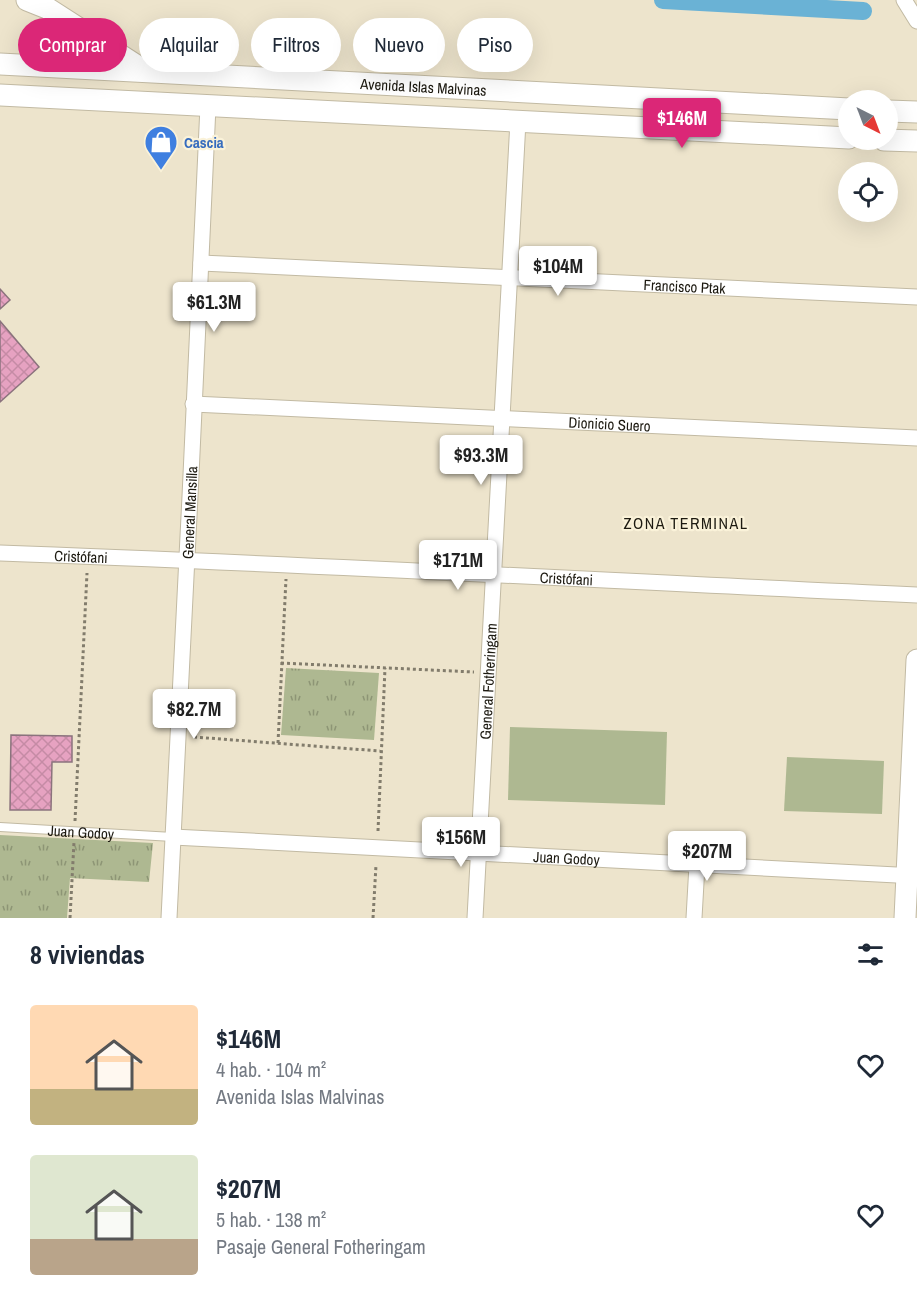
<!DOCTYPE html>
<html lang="es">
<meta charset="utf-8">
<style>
:root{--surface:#fff;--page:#f6f6f7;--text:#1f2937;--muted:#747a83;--accent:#db2777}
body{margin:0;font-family:"Archivo Narrow",sans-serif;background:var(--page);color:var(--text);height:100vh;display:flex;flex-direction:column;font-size:22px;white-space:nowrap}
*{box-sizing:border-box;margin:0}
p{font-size:20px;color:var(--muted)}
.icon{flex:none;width:33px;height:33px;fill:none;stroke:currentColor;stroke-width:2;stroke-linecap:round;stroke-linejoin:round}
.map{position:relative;height:918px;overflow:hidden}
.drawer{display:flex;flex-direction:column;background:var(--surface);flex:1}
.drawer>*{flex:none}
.top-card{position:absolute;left:18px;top:18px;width:600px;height:54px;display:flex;gap:12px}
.needle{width:39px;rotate:138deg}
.fabs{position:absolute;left:838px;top:90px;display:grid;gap:12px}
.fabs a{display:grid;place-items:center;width:60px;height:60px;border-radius:50%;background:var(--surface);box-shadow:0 6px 24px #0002;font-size:30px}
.price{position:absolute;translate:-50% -51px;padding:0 14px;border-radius:6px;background:#fff;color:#222;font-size:20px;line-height:39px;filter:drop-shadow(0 2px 3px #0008)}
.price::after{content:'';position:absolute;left:50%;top:36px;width:18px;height:14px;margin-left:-9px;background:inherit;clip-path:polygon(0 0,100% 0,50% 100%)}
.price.current{background:var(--accent);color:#fff}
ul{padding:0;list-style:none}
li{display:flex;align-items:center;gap:18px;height:150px;padding:0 30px}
li span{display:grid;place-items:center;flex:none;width:168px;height:120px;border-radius:6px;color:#555}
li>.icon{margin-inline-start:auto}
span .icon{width:72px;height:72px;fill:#fffc;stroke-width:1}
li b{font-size:26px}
h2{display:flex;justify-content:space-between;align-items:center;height:72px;padding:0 30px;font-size:26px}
.tag{padding:0 21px;border-radius:27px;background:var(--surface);box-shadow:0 6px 24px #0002;font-size:21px;line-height:54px}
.tag.current{background:var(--accent);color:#fff}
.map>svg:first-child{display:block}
.grass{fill:#aeb891}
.park{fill:url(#park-tufts)}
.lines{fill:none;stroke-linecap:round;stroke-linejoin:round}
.canal{stroke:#6ab2d5;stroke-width:18}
.building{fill:url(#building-cross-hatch);stroke:#8b737d;stroke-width:1.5}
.lane-casing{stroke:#c2baa3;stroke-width:10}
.street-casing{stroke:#c2baa3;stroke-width:17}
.secondary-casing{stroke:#c2baa3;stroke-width:23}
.path{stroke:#827c6c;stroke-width:3;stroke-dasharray:3 3;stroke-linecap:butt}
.lane{stroke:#fff;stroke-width:8}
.street{stroke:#fff;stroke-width:15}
.secondary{stroke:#fff;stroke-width:21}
.labels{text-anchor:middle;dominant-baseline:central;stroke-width:4.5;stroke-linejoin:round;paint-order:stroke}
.street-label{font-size:15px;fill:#1d1a11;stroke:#faf2d9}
.shop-label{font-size:15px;font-weight:bold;fill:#366cbe;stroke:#faf2d9;text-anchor:start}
.neighbourhood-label{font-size:16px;letter-spacing:1.5px;fill:#1d1a11;stroke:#faf2d9}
</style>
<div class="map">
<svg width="917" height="918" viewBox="0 0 917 918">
<defs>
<pattern id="park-tufts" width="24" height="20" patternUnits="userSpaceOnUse" patternTransform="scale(1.5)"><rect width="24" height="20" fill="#aeb891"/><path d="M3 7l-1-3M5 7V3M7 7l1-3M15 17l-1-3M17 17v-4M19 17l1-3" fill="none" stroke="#8d9575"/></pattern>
<pattern id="building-cross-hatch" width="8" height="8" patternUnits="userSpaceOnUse" patternTransform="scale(1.5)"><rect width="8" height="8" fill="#e6a2c1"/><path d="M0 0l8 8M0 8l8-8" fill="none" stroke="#c58ba5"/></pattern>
</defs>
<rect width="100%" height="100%" fill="#ede4cc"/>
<!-- grass -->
<g class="grass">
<path d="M 510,727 L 667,732 L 665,805 L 508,800 Z"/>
<path d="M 787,757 L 884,761 L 882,814 L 784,811 Z"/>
</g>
<!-- park -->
<g class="park">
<path d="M 286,668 L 379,673 L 374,740 L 281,735 Z"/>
<path d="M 0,835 L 153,843 L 149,882 L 70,878 L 67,918 L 0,918 Z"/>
</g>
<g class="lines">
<!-- canal -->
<path class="canal" d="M 663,0 L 863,11"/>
</g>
<!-- building -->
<g class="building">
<path d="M 0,289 L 10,300 L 0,309 Z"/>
<path d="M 0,321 L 39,367 L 0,402 Z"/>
<path d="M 11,735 L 72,736 L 72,762 L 52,762 L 51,810 L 10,810 Z"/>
</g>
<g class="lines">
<!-- lane casing -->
<g class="lane-casing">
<g id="lane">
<path id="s1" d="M 0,827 L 173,837"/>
</g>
</g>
<!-- street casing -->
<g class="street-casing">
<g id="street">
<path d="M 904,0 L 917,21"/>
<path id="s2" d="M 201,263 L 917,297"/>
<path id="s3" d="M 193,404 L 917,438"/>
<path id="s4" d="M 0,553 C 306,564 611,581 917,595"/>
<path id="s5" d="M 173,837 L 916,876"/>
<path id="s6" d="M 169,918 C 183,647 196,377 208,106"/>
<path id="s7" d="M 475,918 L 518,121"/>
<path d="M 694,918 L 697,865"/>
</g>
</g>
<!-- secondary casing -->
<g class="secondary-casing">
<g id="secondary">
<path d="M 27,0 L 47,8 L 145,71"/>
<path id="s8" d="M 0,64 L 849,109"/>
<path d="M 0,95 L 849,138"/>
<path d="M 888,111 L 917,112"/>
<path d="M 884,140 L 917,141"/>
<path d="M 905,918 L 917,660"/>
</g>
</g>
<!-- path -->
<g class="path">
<path d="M 281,663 L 474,672"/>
<path d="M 194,737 L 380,751"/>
<path d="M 278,743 L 286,579"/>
<path d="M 75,821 L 87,573"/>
<path d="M 378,831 L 385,668"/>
<path d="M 70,918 L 74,842"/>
<path d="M 373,918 L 376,865"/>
</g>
<!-- lane -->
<use href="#lane" class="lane"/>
<!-- street -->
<use href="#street" class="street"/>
<!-- secondary -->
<use href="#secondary" class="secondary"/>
</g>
<!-- icons -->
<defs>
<g id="shop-pin" transform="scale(1.725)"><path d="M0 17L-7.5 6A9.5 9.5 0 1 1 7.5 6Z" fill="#3f7fe0" stroke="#faf2d9"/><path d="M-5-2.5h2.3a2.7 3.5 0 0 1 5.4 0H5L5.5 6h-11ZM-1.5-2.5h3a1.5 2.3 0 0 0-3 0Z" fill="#fff"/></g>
</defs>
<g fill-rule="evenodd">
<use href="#shop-pin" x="161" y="142"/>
</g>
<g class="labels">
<!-- street labels -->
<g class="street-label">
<text stroke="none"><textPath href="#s8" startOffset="424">Avenida Islas Malvinas</textPath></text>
<text stroke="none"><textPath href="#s2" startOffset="484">Francisco Ptak</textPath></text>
<text stroke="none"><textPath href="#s3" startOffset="417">Dionicio Suero</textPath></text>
<text stroke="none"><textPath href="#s6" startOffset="406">General Mansilla</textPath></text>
<text stroke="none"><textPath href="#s4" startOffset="81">Cristófani</textPath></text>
<text stroke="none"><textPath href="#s4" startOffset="567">Cristófani</textPath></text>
<text stroke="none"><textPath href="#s7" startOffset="237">General Fotheringam</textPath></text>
<text stroke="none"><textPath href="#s1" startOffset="81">Juan Godoy</textPath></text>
<text stroke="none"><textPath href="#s5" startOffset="394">Juan Godoy</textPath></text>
</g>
<!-- shop labels -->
<g class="shop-label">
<text x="184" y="142">Cascia</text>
</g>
<!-- neighbourhood labels -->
<g class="neighbourhood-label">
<text x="686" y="523">ZONA TERMINAL</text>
</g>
</g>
</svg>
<div class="fabs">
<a><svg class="needle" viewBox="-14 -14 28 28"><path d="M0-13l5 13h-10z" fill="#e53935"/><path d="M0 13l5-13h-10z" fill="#747a83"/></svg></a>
<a><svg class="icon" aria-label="locate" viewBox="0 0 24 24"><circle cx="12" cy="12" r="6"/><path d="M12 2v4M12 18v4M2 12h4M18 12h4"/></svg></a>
</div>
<b class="price current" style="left:682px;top:149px">$146M</b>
<b class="price" style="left:558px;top:297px">$104M</b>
<b class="price" style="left:214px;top:333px">$61.3M</b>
<b class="price" style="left:481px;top:486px">$93.3M</b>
<b class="price" style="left:458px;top:591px">$171M</b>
<b class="price" style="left:194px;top:740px">$82.7M</b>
<b class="price" style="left:461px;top:868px">$156M</b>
<b class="price" style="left:707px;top:882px">$207M</b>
<div class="top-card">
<a class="tag current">Comprar</a>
<a class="tag">Alquilar</a>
<a class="tag">Filtros</a>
<a class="tag">Nuevo</a>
<a class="tag">Piso</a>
</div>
</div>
<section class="drawer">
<h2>8 viviendas<svg class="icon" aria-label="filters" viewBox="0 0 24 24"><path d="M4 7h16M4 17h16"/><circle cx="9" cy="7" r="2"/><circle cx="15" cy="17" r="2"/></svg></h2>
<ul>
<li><span style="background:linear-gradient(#ffd9b3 70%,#c2b280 0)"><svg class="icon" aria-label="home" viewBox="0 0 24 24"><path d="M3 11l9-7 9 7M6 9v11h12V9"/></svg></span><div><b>$146M</b><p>4 hab. · 104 m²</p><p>Avenida Islas Malvinas</p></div><svg class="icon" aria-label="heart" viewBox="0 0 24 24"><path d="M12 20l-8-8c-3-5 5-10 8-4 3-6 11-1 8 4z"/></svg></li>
<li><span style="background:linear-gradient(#dfe7d0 70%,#b9a48a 0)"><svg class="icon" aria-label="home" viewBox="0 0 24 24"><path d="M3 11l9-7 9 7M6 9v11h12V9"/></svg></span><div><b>$207M</b><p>5 hab. · 138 m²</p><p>Pasaje General Fotheringam</p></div><svg class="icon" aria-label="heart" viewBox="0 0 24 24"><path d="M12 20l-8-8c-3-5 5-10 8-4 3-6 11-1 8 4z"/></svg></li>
</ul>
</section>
